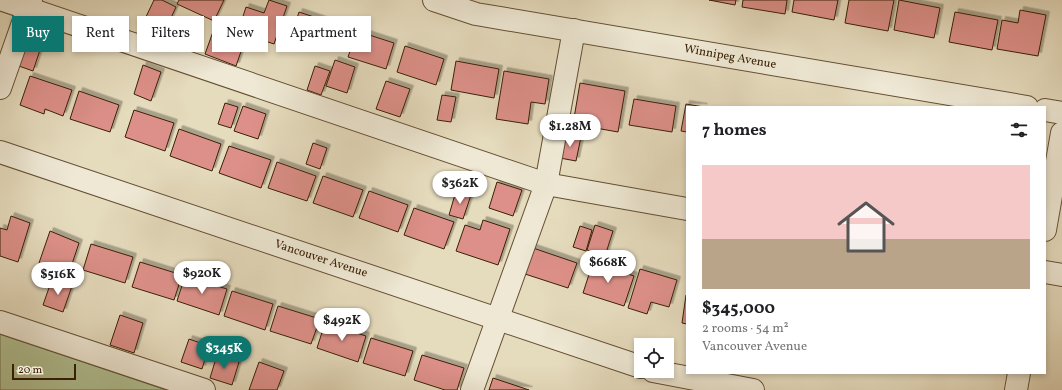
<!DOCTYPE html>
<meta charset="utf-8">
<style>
:root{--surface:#fff;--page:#f6f6f6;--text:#202124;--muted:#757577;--accent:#0f766e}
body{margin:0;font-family:Vollkorn,serif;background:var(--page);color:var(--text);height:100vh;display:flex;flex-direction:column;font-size:15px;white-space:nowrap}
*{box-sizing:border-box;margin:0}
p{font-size:13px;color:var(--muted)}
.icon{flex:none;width:22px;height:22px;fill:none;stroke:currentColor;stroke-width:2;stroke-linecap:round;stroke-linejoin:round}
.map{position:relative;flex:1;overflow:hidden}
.sheet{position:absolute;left:686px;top:106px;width:360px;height:268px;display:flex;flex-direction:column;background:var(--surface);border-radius:0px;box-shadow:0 2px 6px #0003}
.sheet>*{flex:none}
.banner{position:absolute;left:12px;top:16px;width:380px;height:36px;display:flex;gap:8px}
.controls{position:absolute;left:634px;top:338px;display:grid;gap:8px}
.controls a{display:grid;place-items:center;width:40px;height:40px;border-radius:0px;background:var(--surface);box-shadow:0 2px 6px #0003;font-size:20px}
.scale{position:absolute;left:12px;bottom:10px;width:64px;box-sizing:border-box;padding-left:4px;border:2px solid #3a2005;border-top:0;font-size:11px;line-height:14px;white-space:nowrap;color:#3a2005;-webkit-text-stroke:3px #eee8d4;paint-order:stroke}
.price{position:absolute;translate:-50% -34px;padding:0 9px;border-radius:14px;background:#fff;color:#222;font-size:13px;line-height:26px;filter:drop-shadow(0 1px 2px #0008)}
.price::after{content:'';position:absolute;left:50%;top:24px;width:12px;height:9px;margin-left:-6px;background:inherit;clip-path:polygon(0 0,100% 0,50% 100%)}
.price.current{background:var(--accent);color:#fff}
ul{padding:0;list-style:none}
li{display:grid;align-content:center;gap:8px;height:212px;padding:0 16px}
li span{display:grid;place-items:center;height:124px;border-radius:0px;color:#555}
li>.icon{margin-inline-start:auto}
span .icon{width:72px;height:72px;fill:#fffc;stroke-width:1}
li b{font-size:17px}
h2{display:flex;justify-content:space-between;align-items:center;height:48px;padding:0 16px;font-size:17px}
.tag{padding:0 14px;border-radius:0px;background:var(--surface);box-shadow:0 2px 6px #0003;font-size:14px;line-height:36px}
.tag.current{background:var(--accent);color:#fff}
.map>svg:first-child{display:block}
.green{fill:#b1c194;stroke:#76704c}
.building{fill:#dd9089;stroke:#3a2005;filter:url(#shadow)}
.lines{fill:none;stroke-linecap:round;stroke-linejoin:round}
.minor-casing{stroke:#654f33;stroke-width:24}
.minor{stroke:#eee8d4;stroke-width:22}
.labels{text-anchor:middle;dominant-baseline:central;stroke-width:3;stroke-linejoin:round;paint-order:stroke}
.street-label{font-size:12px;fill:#3a2005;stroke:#eee8d4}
</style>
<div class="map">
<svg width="1062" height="390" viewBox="0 0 1062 390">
<defs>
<filter id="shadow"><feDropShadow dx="3.5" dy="-3.5" stdDeviation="0" flood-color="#0004"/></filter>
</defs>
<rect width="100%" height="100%" fill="#e5dbbd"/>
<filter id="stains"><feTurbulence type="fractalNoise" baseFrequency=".005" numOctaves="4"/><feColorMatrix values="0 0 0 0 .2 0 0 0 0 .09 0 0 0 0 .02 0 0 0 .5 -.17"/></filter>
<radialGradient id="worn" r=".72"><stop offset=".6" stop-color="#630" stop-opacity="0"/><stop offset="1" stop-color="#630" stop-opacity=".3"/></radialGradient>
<!-- green -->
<path class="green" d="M 0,334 L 166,390 L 0,390 Z"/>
<!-- building -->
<g class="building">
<path d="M 154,0 L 162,0 L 176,7 L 165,31 L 144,21 Z"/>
<path d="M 179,0 L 224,0 L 214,21 L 177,4 Z"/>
<path d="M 269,0 L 287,6 L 274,44 L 238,32 L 246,7 L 264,13 Z"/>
<path d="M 709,0 L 736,0 L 735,5 Z"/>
<path d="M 743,0 L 787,0 L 785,14 L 742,7 Z"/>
<path d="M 794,0 L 838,0 L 834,20 L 792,12 Z"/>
<path d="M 849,0 L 894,0 L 888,31 L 845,23 Z"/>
<path d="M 899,0 L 940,8 L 934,38 L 894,30 Z"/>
<path d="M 1020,10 L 1046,15 L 1038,56 L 997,49 L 1002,20 L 1018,23 Z"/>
<path d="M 299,12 L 335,24 L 326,51 L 290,39 Z"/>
<path d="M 955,12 L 998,20 L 992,50 L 949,42 Z"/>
<path d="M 214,29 L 245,40 L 236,66 L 205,54 Z"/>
<path d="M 357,31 L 394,43 L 386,69 L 348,57 Z"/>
<path d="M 24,41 L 41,47 L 33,71 L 16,65 Z"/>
<path d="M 405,46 L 444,59 L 436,85 L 397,72 Z"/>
<path d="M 335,60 L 355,67 L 347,93 L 326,86 Z"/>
<path d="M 456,61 L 499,69 L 494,98 L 451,90 Z"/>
<path d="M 143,65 L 161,72 L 151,101 L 134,94 Z"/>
<path d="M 315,66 L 330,71 L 321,95 L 307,90 Z"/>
<path d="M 504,71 L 549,79 L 545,104 L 531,102 L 528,124 L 496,119 Z"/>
<path d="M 30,76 L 72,90 L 63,116 L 45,109 L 44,114 L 20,105 Z"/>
<path d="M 386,81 L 410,89 L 400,117 L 376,109 Z"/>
<path d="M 580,83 L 625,91 L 618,132 L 573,124 Z"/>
<path d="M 79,91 L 119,105 L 110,132 L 70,119 Z"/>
<path d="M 442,95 L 456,97 L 451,122 L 437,120 Z"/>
<path d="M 634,99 L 676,106 L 672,132 L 629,125 Z"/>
<path d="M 225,103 L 238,107 L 231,128 L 218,124 Z"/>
<path d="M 686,104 L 704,107 L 687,107 L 687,132 L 681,131 Z"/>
<path d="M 243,106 L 266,114 L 258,139 L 234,131 Z"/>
<path d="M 134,110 L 174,123 L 165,151 L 125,137 Z"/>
<path d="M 179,129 L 221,144 L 212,171 L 170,156 Z"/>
<path d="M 564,135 L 581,137 L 576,161 L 560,158 Z"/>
<path d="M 313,143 L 327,148 L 320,169 L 306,164 Z"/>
<path d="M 229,146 L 271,160 L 261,188 L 219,173 Z"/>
<path d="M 277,162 L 316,176 L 307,201 L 268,188 Z"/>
<path d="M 323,176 L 363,190 L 353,217 L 313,203 Z"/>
<path d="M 497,182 L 522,190 L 513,216 L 489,208 Z"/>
<path d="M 369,191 L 408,205 L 398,232 L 359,218 Z"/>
<path d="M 456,191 L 471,195 L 463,219 L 449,215 Z"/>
<path d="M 414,208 L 454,222 L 444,249 L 404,235 Z"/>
<path d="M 11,216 L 30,223 L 18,262 L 0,256 L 0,228 L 7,230 Z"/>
<path d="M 483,220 L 510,229 L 498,265 L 456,251 L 465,225 L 480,230 Z"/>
<path d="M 595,225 L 613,231 L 605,256 L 587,250 Z"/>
<path d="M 580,226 L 592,230 L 586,251 L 573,247 Z"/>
<path d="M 50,231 L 79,243 L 69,273 L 39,263 Z"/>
<path d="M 91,244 L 133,257 L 125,283 L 83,270 Z"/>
<path d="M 533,248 L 577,263 L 568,288 L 525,274 Z"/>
<path d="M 140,262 L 182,275 L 174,300 L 132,287 Z"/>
<path d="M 593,262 L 634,276 L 624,306 L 583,293 Z"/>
<path d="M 640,269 L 677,280 L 669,307 L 651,302 L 647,314 L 628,308 Z"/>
<path d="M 185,276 L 227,289 L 219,315 L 177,301 Z"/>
<path d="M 52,279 L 72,286 L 63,312 L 43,305 Z"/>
<path d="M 232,291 L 273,304 L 265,330 L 224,316 Z"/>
<path d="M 686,295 L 687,295 L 687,324 L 682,323 Z"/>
<path d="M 278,306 L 320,319 L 311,344 L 270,331 Z"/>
<path d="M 120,315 L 143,323 L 134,353 L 110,345 Z"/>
<path d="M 325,323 L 366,336 L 358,362 L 317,348 Z"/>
<path d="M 371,338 L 413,351 L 405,376 L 363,363 Z"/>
<path d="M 189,339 L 209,346 L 202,369 L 181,362 Z"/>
<path d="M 217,355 L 239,362 L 232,385 L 210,378 Z"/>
<path d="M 422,355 L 464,368 L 457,390 L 445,390 L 414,380 Z"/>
<path d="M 259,362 L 284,371 L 277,390 L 249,390 Z"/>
<path d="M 493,378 L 529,390 L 489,390 Z"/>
</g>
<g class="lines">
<!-- minor casing -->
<g class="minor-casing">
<g id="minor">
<path d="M 3,0 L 546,184 L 687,209"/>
<path d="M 434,0 L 476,14 L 1027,107"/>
<path d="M 0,88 L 31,0"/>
<path d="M 1045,110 L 1062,113"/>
<path d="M 0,152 L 641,367"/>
<path d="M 1045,230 L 1062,133"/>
<path d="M 1045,272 L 1062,275"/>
<path d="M 0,322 L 204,390"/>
<path d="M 653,371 L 753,390"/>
<path d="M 472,390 L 546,184 L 574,30"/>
<path d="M 1016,390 L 1019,373"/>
</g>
</g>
<!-- minor -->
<use href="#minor" class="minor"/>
</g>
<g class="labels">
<!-- street labels -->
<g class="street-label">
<text transform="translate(730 57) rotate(10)">Winnipeg Avenue</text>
<text transform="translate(321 259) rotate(18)">Vancouver Avenue</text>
</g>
</g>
<rect width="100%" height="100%" filter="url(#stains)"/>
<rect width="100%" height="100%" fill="url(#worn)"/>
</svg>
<div class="controls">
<a><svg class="icon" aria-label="locate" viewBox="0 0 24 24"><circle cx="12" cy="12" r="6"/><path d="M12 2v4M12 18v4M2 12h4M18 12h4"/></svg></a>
</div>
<div class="scale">20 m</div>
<b class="price" style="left:570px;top:148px">$1.28M</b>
<b class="price" style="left:460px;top:205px">$362K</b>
<b class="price" style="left:608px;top:284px">$668K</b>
<b class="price" style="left:202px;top:295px">$920K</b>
<b class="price" style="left:58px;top:296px">$516K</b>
<b class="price" style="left:342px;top:342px">$492K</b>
<b class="price current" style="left:224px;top:370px">$345K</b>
<div class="banner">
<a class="tag current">Buy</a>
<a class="tag">Rent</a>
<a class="tag">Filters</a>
<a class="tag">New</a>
<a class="tag">Apartment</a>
</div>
<section class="sheet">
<h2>7 homes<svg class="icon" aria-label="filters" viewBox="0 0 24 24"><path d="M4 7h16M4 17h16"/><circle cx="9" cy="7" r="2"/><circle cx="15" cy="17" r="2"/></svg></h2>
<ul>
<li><span style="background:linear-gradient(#f6c9c9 60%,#b9a48a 0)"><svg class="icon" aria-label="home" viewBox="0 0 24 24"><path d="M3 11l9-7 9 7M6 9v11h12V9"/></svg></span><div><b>$345,000</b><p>2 rooms · 54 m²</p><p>Vancouver Avenue</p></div></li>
</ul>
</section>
</div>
